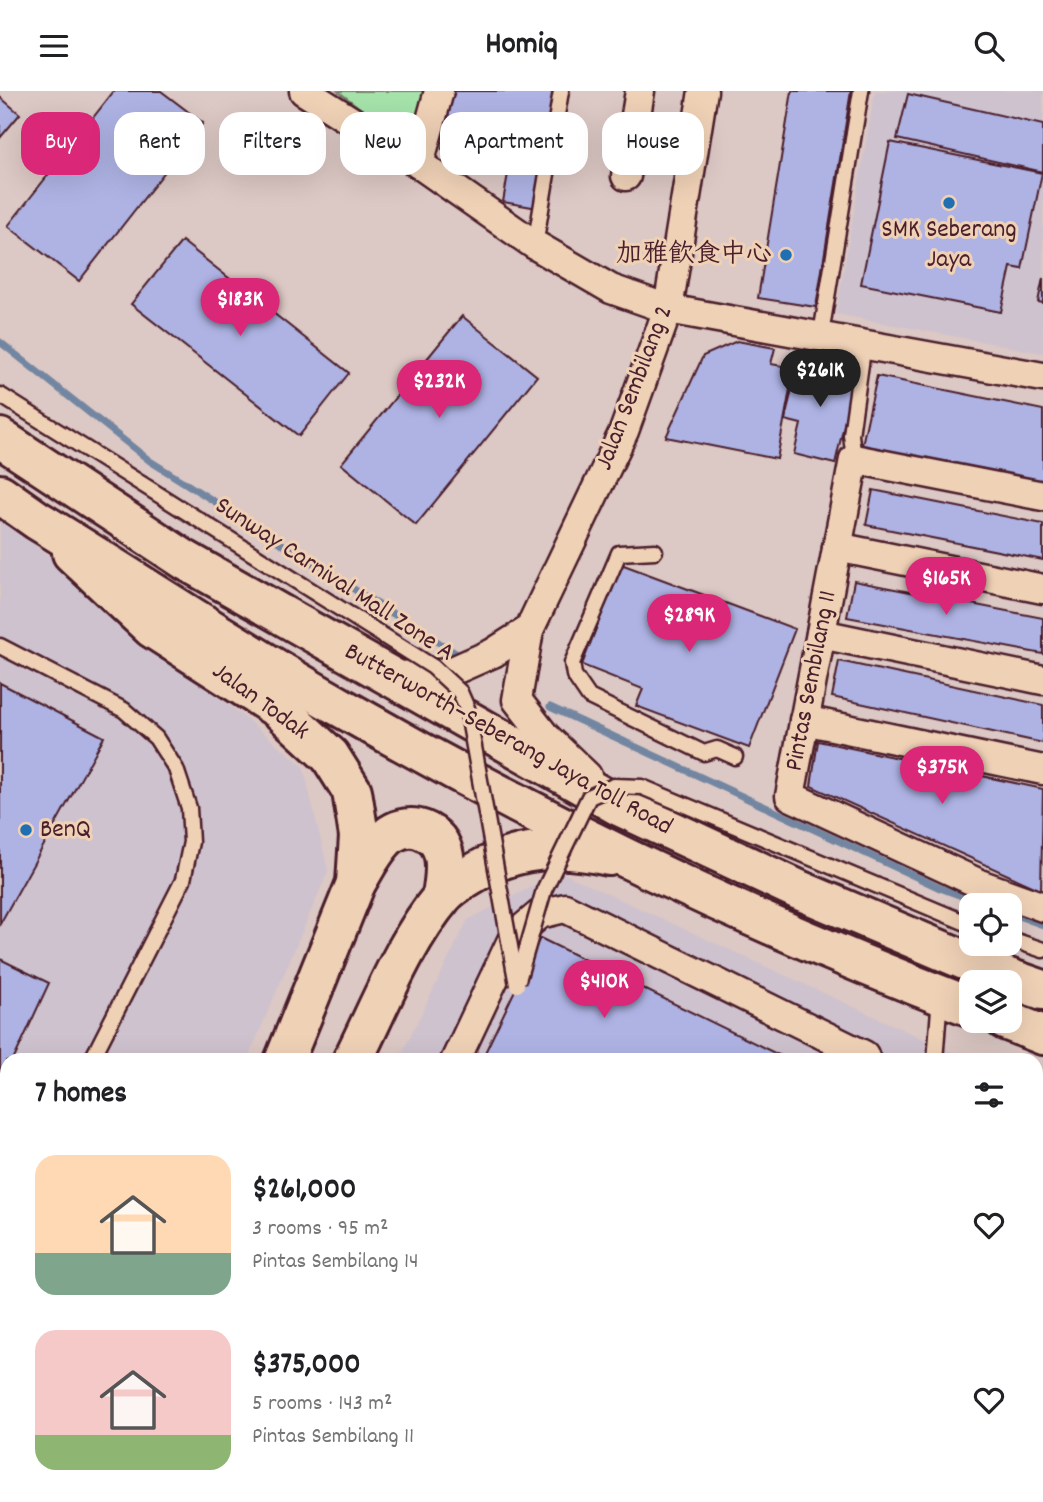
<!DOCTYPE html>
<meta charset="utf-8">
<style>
:root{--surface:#fff;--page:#f2f2f2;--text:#202124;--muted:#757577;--accent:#db2777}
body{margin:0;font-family:Dekko,"LXGW WenKai TC",sans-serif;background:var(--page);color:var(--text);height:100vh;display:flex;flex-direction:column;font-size:26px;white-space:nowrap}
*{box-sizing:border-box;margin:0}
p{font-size:23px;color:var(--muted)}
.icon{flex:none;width:38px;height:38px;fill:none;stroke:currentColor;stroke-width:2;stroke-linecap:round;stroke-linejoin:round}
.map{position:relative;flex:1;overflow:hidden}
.panel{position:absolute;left:0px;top:962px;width:1043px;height:450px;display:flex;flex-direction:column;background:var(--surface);border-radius:21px 21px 0 0;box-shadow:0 7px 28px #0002}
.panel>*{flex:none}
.banner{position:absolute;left:21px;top:21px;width:1001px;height:63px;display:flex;gap:14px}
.buttons{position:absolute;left:959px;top:802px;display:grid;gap:14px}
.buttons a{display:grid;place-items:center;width:63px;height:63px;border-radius:14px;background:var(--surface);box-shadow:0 7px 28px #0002;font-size:35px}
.price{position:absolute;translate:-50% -60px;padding:0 16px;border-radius:24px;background:var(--accent);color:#fff;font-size:23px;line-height:46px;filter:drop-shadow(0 2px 4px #0008)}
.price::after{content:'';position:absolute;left:50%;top:42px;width:21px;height:16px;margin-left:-10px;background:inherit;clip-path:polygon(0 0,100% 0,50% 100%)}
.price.current{background:#222;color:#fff}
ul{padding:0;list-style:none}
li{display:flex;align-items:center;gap:21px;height:175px;padding:0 35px}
li span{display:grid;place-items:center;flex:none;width:196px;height:140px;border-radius:21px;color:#555}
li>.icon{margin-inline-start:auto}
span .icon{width:84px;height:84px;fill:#fffc;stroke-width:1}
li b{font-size:30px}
h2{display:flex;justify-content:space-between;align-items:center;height:84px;padding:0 35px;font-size:30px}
.tag{padding:0 24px;border-radius:21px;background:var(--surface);box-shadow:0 7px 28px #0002;font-size:24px;line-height:63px}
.tag.current{background:var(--accent);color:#fff}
header{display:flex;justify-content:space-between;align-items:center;height:91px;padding:0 35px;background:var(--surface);font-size:32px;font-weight:700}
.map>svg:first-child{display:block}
.built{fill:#cec2ce}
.green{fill:#a5e3aa;stroke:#78816a;stroke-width:2}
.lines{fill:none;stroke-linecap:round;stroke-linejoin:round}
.stream{stroke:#7386a1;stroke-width:7}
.building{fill:#aeb3e4;stroke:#4a1f2b;stroke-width:2}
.lane-casing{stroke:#4a1f2b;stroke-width:19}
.street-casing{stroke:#4a1f2b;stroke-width:33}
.secondary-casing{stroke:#4a1f2b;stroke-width:44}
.highway-casing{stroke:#4a1f2b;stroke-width:44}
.lane{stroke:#efd1b6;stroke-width:14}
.street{stroke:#efd1b6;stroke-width:28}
.secondary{stroke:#efd1b6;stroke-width:38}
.highway{stroke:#efd1b6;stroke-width:38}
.lane-bridge-casing{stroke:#4a1f2b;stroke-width:19;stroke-linecap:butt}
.lane-bridge{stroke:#efd1b6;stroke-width:14}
.poi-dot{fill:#1f6fb2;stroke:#efd1b6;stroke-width:2.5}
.labels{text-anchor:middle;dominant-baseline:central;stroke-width:6;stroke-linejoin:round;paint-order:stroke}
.poi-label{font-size:26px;fill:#4a1f2b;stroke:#efd1b6}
.street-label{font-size:26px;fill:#4a1f2b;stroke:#efd1b6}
</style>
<header><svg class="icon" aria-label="menu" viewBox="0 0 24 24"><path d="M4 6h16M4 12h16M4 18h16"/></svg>Homiq<svg class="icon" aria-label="search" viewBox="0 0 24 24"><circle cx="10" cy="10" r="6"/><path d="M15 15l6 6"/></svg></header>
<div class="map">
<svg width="1043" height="1411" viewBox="0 0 1043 1411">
<rect width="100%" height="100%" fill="#dcc8c4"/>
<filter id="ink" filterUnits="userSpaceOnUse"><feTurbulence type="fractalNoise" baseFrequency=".0143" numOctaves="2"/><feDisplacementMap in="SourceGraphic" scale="14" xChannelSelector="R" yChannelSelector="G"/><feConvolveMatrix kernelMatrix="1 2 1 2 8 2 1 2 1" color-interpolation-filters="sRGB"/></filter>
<g filter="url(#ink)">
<!-- built -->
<g class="built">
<path d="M 875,0 L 1043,0 L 1043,262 L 836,223 Z"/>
<path d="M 0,425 L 303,675 L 328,780 L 247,969 L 7,970 L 7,1405 L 86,1405 L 85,1411 L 0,1411 Z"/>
<path d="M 560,781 L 969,969 L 398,970 L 468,829 Z"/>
<path d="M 1036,1000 L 1043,1004 L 1043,1411 L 216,1411 L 217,1405 L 1036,1405 Z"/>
</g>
<!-- green -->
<path class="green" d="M 338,0 L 428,0 L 418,62 Z"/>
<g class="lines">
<!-- stream -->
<g class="stream">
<path d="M 0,251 L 150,370 L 457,563"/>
<path d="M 550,616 L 940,797 L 986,814"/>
<path d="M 1010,822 L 1043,834"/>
</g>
</g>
<!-- building -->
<g class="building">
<path d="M 114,0 L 161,0 L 203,32 L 79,190 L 8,135 Z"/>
<path d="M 453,0 L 555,0 L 538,117 L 503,111 L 510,71 L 442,58 Z"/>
<path d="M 792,0 L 851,0 L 816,216 L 758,207 Z"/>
<path d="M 908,3 L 1043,34 L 1043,81 L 897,48 Z"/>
<path d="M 0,6 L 20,23 L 0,47 Z"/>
<path d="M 890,51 L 1042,82 L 1022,178 L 1011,176 L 1001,221 L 861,193 Z"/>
<path d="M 182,150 L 349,282 L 299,345 L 131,213 Z"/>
<path d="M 1043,187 L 1043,212 L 1038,211 Z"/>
<path d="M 462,225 L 537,285 L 416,434 L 341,373 Z"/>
<path d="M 737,250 L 775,257 L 771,273 L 794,277 L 777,368 L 666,346 L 703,265 Z"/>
<path d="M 799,267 L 849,278 L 852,299 L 835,373 L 794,363 L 801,333 L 785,329 Z"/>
<path d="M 877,285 L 1043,319 L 1043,392 L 862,354 Z"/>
<path d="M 873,399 L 1043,433 L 1043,469 L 866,434 Z"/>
<path d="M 621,473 L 795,538 L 749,657 L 636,615 L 643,598 L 582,574 Z"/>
<path d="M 854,490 L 1043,527 L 1043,563 L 847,526 Z"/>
<path d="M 839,570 L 1043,614 L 1043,652 L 832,606 Z"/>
<path d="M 0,592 L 104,646 L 0,833 Z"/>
<path d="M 818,650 L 1043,698 L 1041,799 L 811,695 Z"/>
<path d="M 540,847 L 791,970 L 481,970 Z"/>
<path d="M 0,868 L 49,892 L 13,970 L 7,970 L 7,983 L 0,998 Z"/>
<path d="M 1036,1082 L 1043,1083 L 1043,1233 L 1036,1232 Z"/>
<path d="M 1036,1364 L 1043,1365 L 1043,1411 L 1025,1411 L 1025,1405 L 1036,1405 Z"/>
<path d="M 330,1405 L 688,1405 L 687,1411 L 330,1411 Z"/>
<rect x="840" y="1405" width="62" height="6"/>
<path d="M 902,1405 L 927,1405 L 926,1411 L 902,1411 Z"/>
<path d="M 927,1405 L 952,1405 L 951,1411 L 926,1411 Z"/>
<path d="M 952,1405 L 976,1405 L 975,1411 L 951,1411 Z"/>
<path d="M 976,1405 L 1001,1405 L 1000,1411 L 975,1411 Z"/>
<path d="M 1001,1405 L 1025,1405 L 1025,1411 L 1000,1411 Z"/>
</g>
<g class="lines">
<!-- lane casing -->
<g class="lane-casing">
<g id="lane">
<path d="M 535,154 L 561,0"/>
<path d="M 821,243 L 861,0"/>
<path d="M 0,304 L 67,346"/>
<path d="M 854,368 L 851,344 L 864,252"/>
<path d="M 655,460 L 619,462 L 572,572 L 574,584 L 589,606 L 704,662 L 717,658 L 735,666"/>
<path d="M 0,555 L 124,619 L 156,647 L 176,678 L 189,717 L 191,751 L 183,789 L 91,970"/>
<path d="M 1010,848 L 1043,859"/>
<path d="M 935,970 L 940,905"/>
<path d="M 1036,1057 L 1043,1058"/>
<path d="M 7,1133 L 3,1142 L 7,1149"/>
<path d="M 1036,1245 L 1043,1246"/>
<path d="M 0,1249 L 7,1252"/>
<path d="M 1036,1349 L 1043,1350"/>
<path d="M 18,1411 L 20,1405"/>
<path d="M 298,1411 L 299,1405"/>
<path d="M 727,1411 L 727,1405"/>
</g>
</g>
<!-- street casing -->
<g class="street-casing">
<g id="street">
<path d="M 304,0 L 419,73 L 535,154 L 611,198 L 668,218 L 1043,286"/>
<path d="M 419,73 L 439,0"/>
<path d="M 626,85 L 640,0"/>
<path d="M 1043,405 L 854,368 L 790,705 L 982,794 L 1043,816"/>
<path d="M 837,456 L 1043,498"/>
<path d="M 821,543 L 1043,589"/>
<path d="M 390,586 L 450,581 L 493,562 L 529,539"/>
<path d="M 804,629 L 1043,679"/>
<path d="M 587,685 L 545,645 L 517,609 L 529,539 L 624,340 L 668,218 L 703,0"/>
<path d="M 455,970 L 514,845 L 540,823 L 565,817 L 864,964 L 866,970"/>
</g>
</g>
<!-- secondary casing -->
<g class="secondary-casing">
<g id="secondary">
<path d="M 72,462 L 152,537 L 280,619 L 330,665 L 352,700 L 359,745 L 356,792 L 284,970"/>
<path d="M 356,792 C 366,776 376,754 391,743 C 400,737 412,735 422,739 C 451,750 446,781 442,805"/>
<path d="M 352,970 C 379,917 404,851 442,806 C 449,797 461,790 471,784 C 515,756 560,754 609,765"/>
<path d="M 1036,1298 L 1043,1299"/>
<path d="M 131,1411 L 132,1405"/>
<path d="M 174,1411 L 175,1405"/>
<path d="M 786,1411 L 788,1405"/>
</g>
</g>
<!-- highway casing -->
<g class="highway-casing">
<g id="highway">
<path d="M 0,347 L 185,469 L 619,715 L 799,799 L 1000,884 L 1043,899"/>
<path d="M 0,403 L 37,429 C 140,492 240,559 344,618 C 545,733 755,834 971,916"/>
<path d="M 1005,929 L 1043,944"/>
</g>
</g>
<!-- lane -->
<use href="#lane" class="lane"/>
<!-- street -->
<use href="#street" class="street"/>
<!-- secondary -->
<use href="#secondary" class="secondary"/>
<!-- highway -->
<use href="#highway" class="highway"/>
<!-- lane-bridge casing -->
<g class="lane-bridge-casing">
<g id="lane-bridge">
<path d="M 67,346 L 433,576 L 460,601 L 467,617 L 517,894"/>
<path d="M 518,889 L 544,799 L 589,706 L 614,695 L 642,696 L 971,834"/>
</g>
</g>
<!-- lane-bridge -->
<use href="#lane-bridge" class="lane-bridge"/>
</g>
</g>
<!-- markers -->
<g class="poi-dot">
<circle cx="949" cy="112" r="7"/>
<circle cx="786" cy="164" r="7"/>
<circle cx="26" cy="739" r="7"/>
</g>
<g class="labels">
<!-- poi labels -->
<g class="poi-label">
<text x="949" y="139">SMK Seberang<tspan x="949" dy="30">Jaya</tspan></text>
<text x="772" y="164" text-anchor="end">加雅飲食中心</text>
<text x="40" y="739" text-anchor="start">BenQ</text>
</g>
<!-- street labels -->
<g class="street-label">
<text transform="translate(635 297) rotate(-69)">Jalan Sembilang 2</text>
<text transform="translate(334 489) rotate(33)">Sunway Carnival Mall Zone A</text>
<text transform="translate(812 590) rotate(-79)">Pintas Sembilang 11</text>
<text transform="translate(260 611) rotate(36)">Jalan Todak</text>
<text transform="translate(508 649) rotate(29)">Butterworth–Seberang Jaya Toll Road</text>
</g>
</g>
</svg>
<div class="buttons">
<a><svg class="icon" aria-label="locate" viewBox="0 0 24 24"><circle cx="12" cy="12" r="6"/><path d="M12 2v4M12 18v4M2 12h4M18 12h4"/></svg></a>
<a><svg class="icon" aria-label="layers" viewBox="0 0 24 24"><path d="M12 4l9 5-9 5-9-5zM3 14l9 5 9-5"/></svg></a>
</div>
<b class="price" style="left:240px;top:247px">$183K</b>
<b class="price current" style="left:820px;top:318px">$261K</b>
<b class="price" style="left:439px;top:329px">$232K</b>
<b class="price" style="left:946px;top:526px">$165K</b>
<b class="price" style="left:689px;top:563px">$289K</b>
<b class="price" style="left:942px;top:715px">$375K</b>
<b class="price" style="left:604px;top:929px">$410K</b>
<div class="banner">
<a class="tag current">Buy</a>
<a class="tag">Rent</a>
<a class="tag">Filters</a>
<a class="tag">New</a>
<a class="tag">Apartment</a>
<a class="tag">House</a>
</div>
<section class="panel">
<h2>7 homes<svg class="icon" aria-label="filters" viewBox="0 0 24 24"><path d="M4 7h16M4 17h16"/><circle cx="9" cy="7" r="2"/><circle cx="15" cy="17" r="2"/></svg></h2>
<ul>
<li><span style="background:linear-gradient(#ffd9b3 70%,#7fa58c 0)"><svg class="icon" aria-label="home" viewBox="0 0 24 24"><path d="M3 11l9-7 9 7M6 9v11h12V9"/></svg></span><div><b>$261,000</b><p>3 rooms · 95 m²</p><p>Pintas Sembilang 14</p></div><svg class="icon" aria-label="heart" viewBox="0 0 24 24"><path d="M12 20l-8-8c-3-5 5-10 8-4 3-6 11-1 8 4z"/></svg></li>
<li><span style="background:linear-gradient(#f6c9c9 75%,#8fb573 0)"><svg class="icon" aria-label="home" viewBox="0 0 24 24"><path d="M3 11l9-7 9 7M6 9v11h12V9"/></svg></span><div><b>$375,000</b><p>5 rooms · 143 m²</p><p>Pintas Sembilang 11</p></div><svg class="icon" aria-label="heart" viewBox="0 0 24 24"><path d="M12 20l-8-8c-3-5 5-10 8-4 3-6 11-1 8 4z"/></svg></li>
</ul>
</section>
</div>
